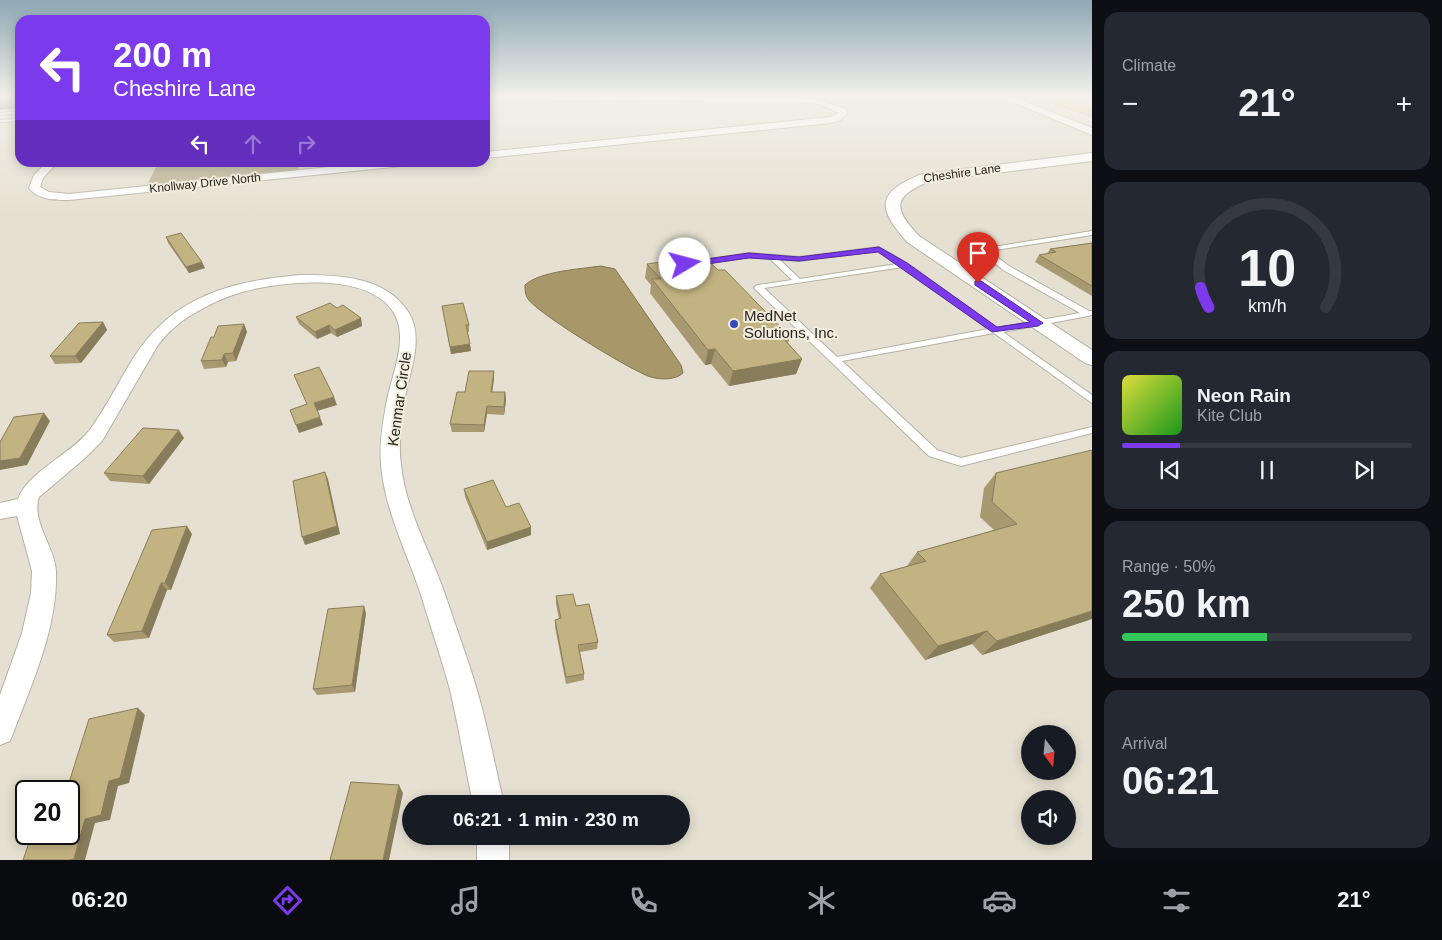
<!DOCTYPE html>
<meta charset="utf-8">
<style>
body{margin:0;font-family:Helvetica,sans-serif;background:#242831;color:#f1f3f6;height:100vh;display:flex;flex-direction:column;font-size:19px;white-space:nowrap}
*{box-sizing:border-box;margin:0}
p{font-size:16px;color:#9ea1a6}
.icon{flex:none;width:28px;height:28px;fill:none;stroke:currentColor;stroke-width:2;stroke-linecap:round;stroke-linejoin:round}
.map{position:relative;flex:1;overflow:hidden}
.sheet{display:flex;flex-direction:column;gap:12px;padding:12px;background:#0d0f14;width:350px}
.sheet>*{flex:none}
.banner{position:absolute;left:15px;top:15px;width:475px;height:152px;border-radius:15px;box-shadow:0 2px 12px #0003;background:#7c3aed;color:#fff;overflow:hidden}
.needle{width:32px;rotate:164deg}
.fabs{position:absolute;left:1021px;top:725px;display:grid;gap:10px}
.fabs a{display:grid;place-items:center;width:55px;height:55px;border-radius:50%;background:#171b24;box-shadow:0 2px 12px #0003;font-size:25px}
.speed{position:absolute;left:15px;top:780px;display:flex;gap:10px;font-size:25px;font-weight:700;text-align:center}
.speed>*{display:grid;place-content:center;width:65px;height:65px;border-radius:50%;background:#171b24;box-shadow:0 2px 12px #0003;line-height:1}
.speed .limit{border:2px solid #111;border-radius:8px;background:#fff;color:#111}
.pin{position:absolute;display:grid;place-items:center;width:42px;height:42px;color:#fff;margin:-51px -21px;border-radius:50% 50% 50% 0;rotate:-45deg;box-shadow:0 0 5px #0007}
.pin .icon{rotate:45deg}
.me{position:absolute;width:55px;margin:-28px;rotate:82deg;stroke-linejoin:round;filter:drop-shadow(0 0 4px #0008)}
.turn{display:flex;align-items:center;gap:18px;height:105px;padding:0 15px;font-size:22px}
.turn .icon{width:65px;height:65px;stroke-width:2.5}
.turn b{display:block;font-size:35px;line-height:42px}
.lanes{display:flex;align-items:center;height:48px;padding:0 15px;background:#0003;justify-content:center;gap:25px;direction:ltr}
.lanes .off{opacity:.35}
.big{font-size:38px;font-weight:600;line-height:1.1}
.sheet .tile{flex:1;display:flex;flex-direction:column;justify-content:center;gap:8px;min-width:0;padding:0 18px;border-radius:15px;background:#242831}
.sheet .dial{align-items:center;gap:0}
.dial svg{height:130px;overflow:visible;fill:none;stroke:#363941;stroke-width:7;stroke-linecap:round;text-anchor:middle}
.dial text{fill:#f1f3f6;stroke:none}
.song{display:flex;align-items:center;gap:15px}
.cover{width:60px;height:60px;border-radius:8px;background:linear-gradient(135deg,hsl(60 70% 55%),hsl(120 70% 35%))}
.played{height:5px;border-radius:2px;background:linear-gradient(90deg,#7c3aed 20%,#363941 20%)}
.keys{display:flex;justify-content:space-around;direction:ltr}
.heat{display:flex;justify-content:space-between;align-items:center;font-size:28px;direction:ltr}
.charge{height:8px;border-radius:4px;background:linear-gradient(90deg,#34c759 50%,#363941 0)}
.trip{position:absolute;left:402px;top:795px;width:288px;height:50px;border-radius:25px;background:#171b24;box-shadow:0 2px 12px #0003;font-weight:600;line-height:50px;text-align:center}
.menu{display:flex;height:80px;justify-content:space-around;align-items:center;background:#090b0e;color:#9ea1a6}
.menu .icon{width:35px;height:35px}
.menu .selected{color:#7c3aed}
.menu b{font-size:22px;color:#f1f3f6}
main{display:flex;flex:1;min-height:0}
.map>svg:first-child{display:block}
.green{fill:#b8ad8d}
.water{fill:#a89768;stroke:#817552}
.lines{fill:none;stroke-linecap:round;stroke-linejoin:round}
.service-casing{stroke:#b6b1a3;stroke-width:2}
.minor-casing{stroke:#b6b1a3;stroke-width:2}
.tertiary-casing{stroke:#b6b1a3;stroke-width:2}
.motorway-casing{stroke:#a69463;stroke-width:1}
.service{fill:#fff;fill-rule:evenodd}
.minor{fill:#fff;fill-rule:evenodd}
.tertiary{fill:#fff;fill-rule:evenodd}
.motorway{fill:#ead088;fill-rule:evenodd}
.wall{fill:#a89970}
.shaded-wall{fill:#887d5b}
.building{fill:#c3b282;stroke:#887d5b}
.route{fill:#7c3aed;stroke:#51269a}
.poi-dot{fill:#3547b9;stroke:#f3edde;stroke-width:2}
.labels{text-anchor:middle;dominant-baseline:central;stroke-width:4;stroke-linejoin:round;paint-order:stroke}
.far-street-label{font-size:12px;fill:#27251f;stroke:#f3edde}
.poi-label{font-size:15px;fill:#27251f;stroke:#f3edde;text-anchor:start}
.street-label{font-size:15px;fill:#27251f;stroke:#f3edde}
</style>
<main>
<div class="map">
<svg width="1092" height="860" viewBox="0 0 1092 860">
<rect width="100%" height="100%" fill="#e5e0d1"/>
<path class="green" d="M158,163H301L298,170L146,187Z"/>
<path class="water" d="M601,266L615,269L681,365L683,373C676,380 661,380 651,377C633,372 537,313 528,299C525,294 525,290 525,285C540,271 581,269 601,266Z"/>
<g class="lines">
<g class="service-casing">
<path id="service" d="M20,111V113L0,115V113Z
M20,119V121L0,122V120Z
M1092,231V235L989,251L1009,266L1089,311H1092V315L1088,316L1003,332L1092,395V403L994,333L842,361L937,450L961,458L1092,427V433L961,466L929,456L755,289L754,287L758,285L792,280L770,259L749,257L696,265L692,263L696,261L749,253L799,257L879,247L907,263L997,328L1080,313L1003,270L981,251V249ZM878,251L897,264L800,279L779,259L799,261ZM903,267L988,329L837,357L764,288Z"/>
</g>
<g class="minor-casing">
<path id="minor" d="M491,97L796,98L820,100L846,109L847,114L841,120L831,123L485,158V152L830,117L839,113L819,104L796,102L495,99Z
M47,162H58L43,178L40,187L49,192L69,194L378,162H417L412,165L69,200C55,200 38,200 29,188L34,175Z
M300,275C339,275 386,276 409,313C424,338 410,371 405,397C401,419 398,443 401,465C406,511 431,553 446,597C456,628 468,659 477,690C488,728 495,766 504,804H473C465,766 459,728 450,690C442,659 431,629 422,598C408,554 385,512 381,465C379,444 383,421 387,400C392,374 409,339 394,313C369,271 282,281 242,292C225,297 208,305 193,314C179,322 168,332 158,345L102,441L84,459L39,497C31,522 55,547 56,571C58,626 33,681 14,731L10,741L0,745V695L22,633L31,593L32,571L17,516L0,519V503L18,499C28,472 69,455 88,432C106,409 118,382 134,357C173,296 231,281 300,275Z
M477,836H509V860H477Z"/>
</g>
<g class="tertiary-casing">
<path id="tertiary" d="M1000,97H1014L1092,128V135Z
M1092,153V161L930,181C893,196 892,208 919,236L1092,350V365L1085,363L907,242C876,207 877,192 922,174Z"/>
</g>
<g class="motorway-casing">
<path id="motorway" d="M1037,97H1056L1092,108V116L1039,99Z"/>
</g>
<use href="#service" class="service"/>
<use href="#minor" class="minor"/>
<use href="#tertiary" class="tertiary"/>
<use href="#motorway" class="motorway"/>
</g>
<path class="wall" d="M166,237L205,268L189,273L168,243Z
M1092,243V296L1035,262L1039,255L1047,254L1050,249Z
M647,264L718,270L790,337L788,343L802,359L796,374L729,386L711,364L705,365L650,293L651,285L645,278Z
M442,306L469,325V332H467L471,351L451,354Z
M337,308L361,318L362,326L337,337L331,333L317,339L299,324L296,317Z
M103,322L107,330L81,363L55,364L50,356Z
M244,324L247,332L236,361L228,362L226,367L204,369L201,361L214,337Z
M494,371V379L492,392H505L506,400L504,415L487,414L484,432H452L450,424L465,392Z
M184,438L149,484L110,481L104,473Z
M996,473L1092,619L982,655L972,644L925,660L870,588L880,574L907,566L917,552L994,530L980,517L984,488Z
M464,489L506,507L531,535L487,550L465,497Z
M192,534L171,590H167L149,638L114,642L107,635Z
M556,596L576,606L598,642L597,649L580,652L584,674V680L566,684L555,627V620L559,619L556,604Z
M366,613L355,692L317,695L313,689Z"/>
<path class="shaded-wall" d="M20,98V108L0,110V99Z
M202,262L205,268L189,273L186,267Z
M361,318L362,326L337,337L335,330Z
M103,322L107,330L81,363L75,356Z
M244,324L247,332L236,361L233,353Z
M329,325L331,333L317,339L315,332Z
M470,344L471,351L451,354L450,347Z
M715,349L711,364L705,365L708,350Z
M224,354L228,362L226,367L222,360Z
M802,359L796,374L729,386L733,371Z
M494,371V379L491,400V392Z
M505,392L506,400L504,415V407Z
M334,397L337,405L317,411L314,403Z
M487,406V414L484,432V425Z
M44,413L50,421L27,465L0,470V461Z
M320,417L323,425L299,433L296,425Z
M179,430L184,438L149,484L143,476Z
M325,472L328,479L340,534L305,545L302,537Z
M187,526L192,534L171,590L165,583Z
M531,527V535L487,550V542Z
M161,583L167,590L149,638L142,631Z
M364,606L366,613L355,692L352,685Z
M1092,611V619L982,655L997,641Z
M987,631L972,644L925,660L938,646Z
M138,708L145,715L129,783L118,786L110,820L95,823L85,860H69L85,819L109,781Z
M399,785L403,793L389,860H383Z"/>
<path class="building" d="M0,97H20V98L0,99Z
M181,233L202,262L186,267L166,237Z
M1092,243V286L1039,255L1056,252L1050,249Z
M703,256L718,270H725L790,337L783,338L802,359L733,371L715,349L708,350L652,279H661L647,264Z
M330,303L337,308L343,305L361,318L335,330L329,325L315,332L296,317Z
M463,303L469,325H466L470,344L450,347L442,306Z
M103,322L75,356H50L79,323Z
M244,324L233,353L224,354L222,360L201,361L211,337H214L218,326Z
M319,367L334,397L314,403L320,417L296,425L290,410L307,404L294,375Z
M469,371H494L491,392H505L504,407L487,406L484,425L450,424L457,392H465Z
M44,413L20,458L0,461V442L14,417Z
M143,428L179,430L143,476L104,473Z
M1092,450V611L997,641L987,631L938,646L880,574L926,561L917,552L1017,524L992,502L996,473Z
M325,472L337,526L302,537L293,481Z
M493,480L506,507L519,503L531,527L487,542L464,489Z
M187,526L165,583H161L142,631L107,635L152,530Z
M573,594L576,606L589,604L598,642L578,645L584,674L566,677L555,620L561,618L556,596Z
M364,606L352,685L313,689L328,609Z
M138,708L120,778L109,781L101,815L85,819L74,859L69,860H23L32,834H69V791H57L67,789L89,719Z
M351,782L399,785L383,860H330Z"/>
<linearGradient id="sky" x2="0" y2="1"><stop stop-color="#8ea8b5"/><stop offset="0.44" stop-color="#f3f1ea"/><stop offset="1" stop-color="#f3f1ea" stop-opacity="0"/></linearGradient>
<rect width="1092" height="218" fill="url(#sky)"/>
<path class="route" d="M879,247L907,263L997,327L1030,322L975,285V281H981L1043,323L1038,326L992,332L878,252L799,261L749,258L685,267L681,264L685,262L749,253L799,257Z"/>
<circle class="poi-dot" cx="734" cy="324" r="5"/>
<g class="labels">
<g class="far-street-label">
<text transform="translate(962 173) rotate(-8)">Cheshire Lane</text>
<text transform="translate(205 183) rotate(-6)">Knollway Drive North</text>
</g>
<g class="poi-label">
<text x="744" y="315">MedNet<tspan x="744" dy="17">Solutions, Inc.</tspan></text>
</g>
<g class="street-label">
<text transform="translate(399 399) rotate(-82)">Kenmar Circle</text>
</g>
</g>
</svg>
<div class="fabs">
<a><svg class="needle" viewBox="-14 -14 28 28"><path d="M0-13l5 13h-10z" fill="#e53935"/><path d="M0 13l5-13h-10z" fill="#9ea1a6"/></svg></a>
<a><svg class="icon" aria-label="sound" viewBox="0 0 24 24"><path d="M4 9h4l5-4v14l-5-4H4zM17 9q2 3 0 6"/></svg></a>
</div>
<div class="speed"><div class="limit">20</div></div>
<div class="pin" style="left:978px;top:283px;background:#d93025"><svg class="icon" aria-label="arrive" viewBox="0 0 24 24"><path d="M6 21V4h12l-3 4 3 4H6"/></svg></div>
<svg class="me" style="left:685px;top:264px" viewBox="-20 -20 40 40"><circle r="19" fill="#fff"/><path d="M0-13L10 11 0 6-10 11z" fill="#7c3aed"/></svg>
<div class="trip">06:21 · 1 min · 230 m</div>
<div class="banner">
<div class="turn"><svg class="icon" aria-label="left" viewBox="0 0 24 24"><path d="M17 20v-9H6M10 6l-5 5 5 5"/></svg><div><b>200 m</b>Cheshire Lane</div></div>
<div class="lanes"><svg class="icon" aria-label="left" viewBox="0 0 24 24"><path d="M17 20v-9H6M10 6l-5 5 5 5"/></svg><svg class="icon off" aria-label="ahead" viewBox="0 0 24 24"><path d="M12 20V5M6 11l6-6 6 6"/></svg><svg class="icon off" aria-label="right" viewBox="0 0 24 24"><path d="M7 20v-9h11M14 6l5 5-5 5"/></svg></div>
</div>
</div>
<section class="sheet">
<div class="tile"><p>Climate</p>
<div class="heat"><a>−</a><b class="big">21°</b><a>+</a></div>
</div>
<div class="tile dial"><svg viewBox="0 0 100 80">
<path d="M14 69A42 42 0 1 1 86 69"/>
<path d="M14 69A42 42 0 0 1 9 57" stroke="#7c3aed"/>
<text x="50" y="56" font-size="32" font-weight="700">10</text>
<text x="50" y="72" font-size="11">km/h</text>
</svg></div>
<div class="tile">
<div class="song"><i class="cover"></i><div><b>Neon Rain</b><p>Kite Club</p></div></div>
<div class="played"></div>
<div class="keys"><svg class="icon" aria-label="previous" viewBox="0 0 24 24"><path d="M18 5L8 12l10 7zM5 5v14"/></svg><svg class="icon" aria-label="pause" viewBox="0 0 24 24"><path d="M8 5v14M16 5v14"/></svg><svg class="icon" aria-label="next" viewBox="0 0 24 24"><path d="M6 5l10 7-10 7zM19 5v14"/></svg></div>
</div>
<div class="tile"><p>Range · 50%</p><b class="big">250 km</b><div class="charge"></div></div>
<div class="tile"><p>Arrival</p><b class="big">06:21</b></div>
</section>
</main>
<nav class="menu">
<b>06:20</b>
<svg class="icon selected" aria-label="directions" viewBox="0 0 24 24"><path d="M12 3l9 9-9 9-9-9zM9 14v-3h6M13 9l2 2-2 2"/></svg>
<svg class="icon" aria-label="music" viewBox="0 0 24 24"><path d="M9 18V5l10-2v13"/><circle cx="6" cy="18" r="3"/><circle cx="16" cy="16" r="3"/></svg>
<svg class="icon" aria-label="phone" viewBox="0 0 24 24"><path d="M5 4h4l2 5-3 2q2 4 5 5l2-3 5 2v4C11 20 4 13 5 4z"/></svg>
<svg class="icon" aria-label="climate" viewBox="0 0 24 24"><path d="M12 3v18M4 7l16 10M4 17L20 7"/></svg>
<svg class="icon" aria-label="car" viewBox="0 0 24 24"><path d="M5 17H2v-5l4-1 3-4h7l3 4 3 1v5h-3M9 17h6M6 11h13"/><circle cx="7" cy="17" r="2"/><circle cx="17" cy="17" r="2"/></svg>
<svg class="icon" aria-label="filters" viewBox="0 0 24 24"><path d="M4 7h16M4 17h16"/><circle cx="9" cy="7" r="2"/><circle cx="15" cy="17" r="2"/></svg>
<b>21°</b>
</nav>
